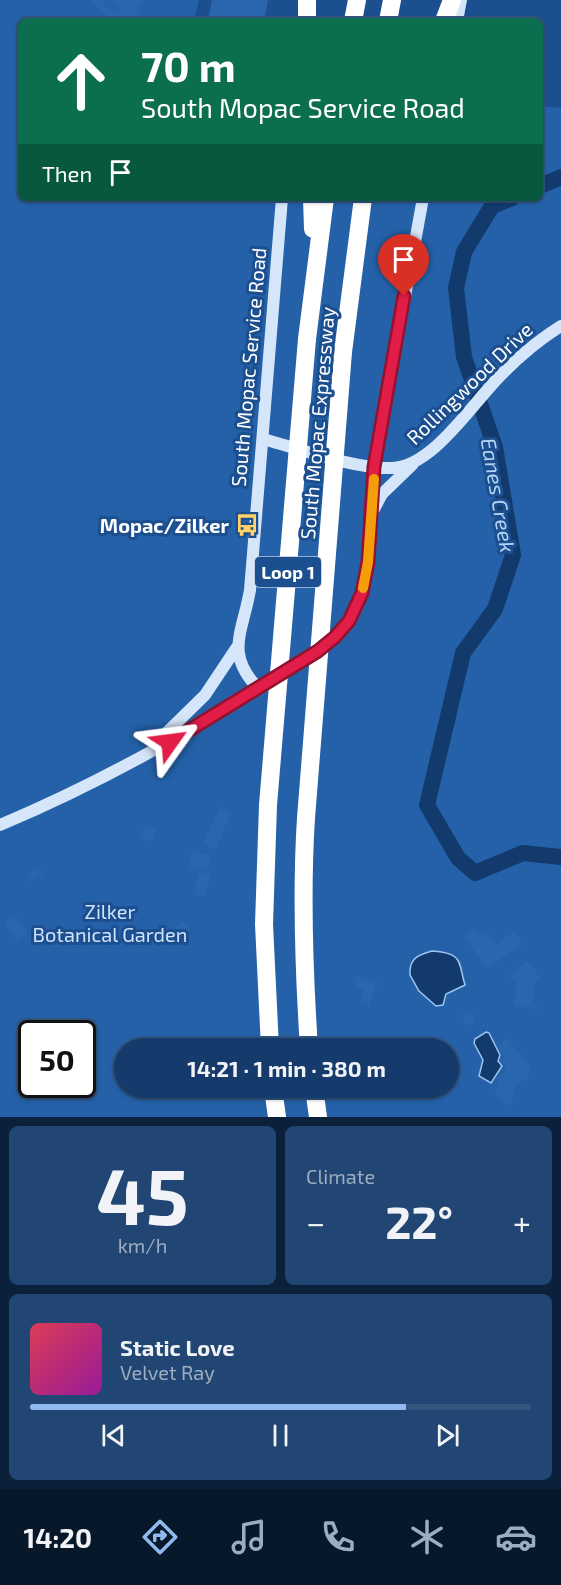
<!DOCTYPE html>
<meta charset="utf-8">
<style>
body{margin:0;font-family:"Exo 2",sans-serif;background:#214673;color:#f1f3f6;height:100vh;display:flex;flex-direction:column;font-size:22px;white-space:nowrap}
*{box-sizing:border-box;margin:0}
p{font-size:20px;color:#9dadc1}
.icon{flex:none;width:33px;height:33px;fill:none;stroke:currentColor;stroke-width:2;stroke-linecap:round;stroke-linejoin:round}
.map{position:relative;height:1117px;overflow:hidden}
.sheet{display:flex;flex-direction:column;gap:9px;padding:9px;background:#0b203b;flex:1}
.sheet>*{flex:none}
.top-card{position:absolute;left:18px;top:18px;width:525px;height:183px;border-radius:9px;box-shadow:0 2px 4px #0004,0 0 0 2px #33557e;background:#0b6e4f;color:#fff;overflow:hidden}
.speed{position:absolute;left:18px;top:1020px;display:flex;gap:12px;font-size:30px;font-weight:700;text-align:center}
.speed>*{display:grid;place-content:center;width:78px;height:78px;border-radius:50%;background:#143b6b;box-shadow:0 2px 4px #0004,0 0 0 2px #33557e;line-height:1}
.speed .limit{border:3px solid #111;border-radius:9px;background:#fff;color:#111}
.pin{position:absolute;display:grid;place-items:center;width:51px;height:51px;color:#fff;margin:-62px -26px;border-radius:50% 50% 50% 0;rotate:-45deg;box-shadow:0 0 6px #0007}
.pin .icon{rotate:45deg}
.me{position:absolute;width:66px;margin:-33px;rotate:59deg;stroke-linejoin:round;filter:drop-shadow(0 0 4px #0008)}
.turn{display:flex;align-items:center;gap:21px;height:126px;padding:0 24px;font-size:27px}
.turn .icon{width:78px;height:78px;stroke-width:2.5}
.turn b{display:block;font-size:42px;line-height:51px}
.then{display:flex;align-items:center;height:57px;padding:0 24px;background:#0003;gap:12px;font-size:22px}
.big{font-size:45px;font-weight:700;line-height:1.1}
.sheet .tile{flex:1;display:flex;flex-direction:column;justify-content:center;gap:9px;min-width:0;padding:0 21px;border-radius:9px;background:#214673}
.sheet .dial{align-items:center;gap:0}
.dial b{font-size:78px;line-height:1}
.song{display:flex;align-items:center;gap:18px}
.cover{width:72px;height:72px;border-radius:9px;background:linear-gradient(135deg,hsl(350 70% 55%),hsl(300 70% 35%))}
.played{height:6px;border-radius:3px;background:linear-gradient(90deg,#90b9f0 75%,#33557e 75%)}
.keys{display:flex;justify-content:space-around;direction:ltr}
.heat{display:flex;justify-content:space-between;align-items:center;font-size:33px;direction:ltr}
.sheet .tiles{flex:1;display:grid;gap:9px;grid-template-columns:1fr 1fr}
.tile:last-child{grid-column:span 2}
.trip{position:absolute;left:114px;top:1038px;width:345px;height:60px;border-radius:30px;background:#143b6b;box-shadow:0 2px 4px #0004,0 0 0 2px #33557e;font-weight:700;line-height:60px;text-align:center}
.menu{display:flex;height:96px;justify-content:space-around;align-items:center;background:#08182b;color:#9dadc1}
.menu .icon{width:42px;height:42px}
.menu .selected{color:#90b9f0}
.menu b{font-size:27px;color:#f1f3f6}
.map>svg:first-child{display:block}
.green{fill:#2461a8;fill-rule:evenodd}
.water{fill:#123a6d;stroke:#9cc4f0;stroke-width:1.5}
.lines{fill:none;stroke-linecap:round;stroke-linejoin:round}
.river{stroke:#123a6d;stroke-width:16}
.building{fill:#2a66ad}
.secondary{stroke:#d6e6fa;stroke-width:12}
.highway{stroke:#fff;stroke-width:18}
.highway-bridge{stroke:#fff;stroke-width:18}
.route-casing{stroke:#92132f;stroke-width:15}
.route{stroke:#e11d48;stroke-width:10}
.slow{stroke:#f59e0b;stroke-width:10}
.labels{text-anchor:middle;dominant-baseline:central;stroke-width:6;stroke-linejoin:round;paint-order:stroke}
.shield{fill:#1b4f8f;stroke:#bbcadd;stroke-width:1.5}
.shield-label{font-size:18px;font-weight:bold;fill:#fff}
.street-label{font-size:20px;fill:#fff;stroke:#1b4f8f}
.poi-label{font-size:20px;font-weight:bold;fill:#fff;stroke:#1b4f8f;text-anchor:end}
.park-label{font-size:20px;fill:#cfe3fa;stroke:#1b4f8f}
.water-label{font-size:21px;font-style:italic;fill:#b5d3f5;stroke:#1b4f8f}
</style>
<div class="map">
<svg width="561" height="1117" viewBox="0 0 561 1117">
<rect width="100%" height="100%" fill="#1b4f8f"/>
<path class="green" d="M0,0H199L194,21H21V198H540V106L561,108V1117H0ZM32,1034H82V1084H32ZM124,1048H448V1088H124Z"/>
<path class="water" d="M432,951C464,953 458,962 465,985L446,994L443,1005L436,1006L419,991L410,975C409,958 418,955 432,951Z
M486,1032L489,1033L500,1055L498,1061L502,1066L491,1083L479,1076L483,1060L474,1043L475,1039Z"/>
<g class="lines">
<path class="river" d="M540,186L561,177
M512,198L492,206L464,252L456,288L464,357L495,447L513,555L495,609L463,653L427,805L458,858L475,873L523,853L561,857"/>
</g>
<path class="building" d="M91,0H106L102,4L116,13L120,10L111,0H144L135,8L139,12L131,19L133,21H111Z
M212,0H268L264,21H208Z
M220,807L231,813L216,849L203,844Z
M146,825L157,830L151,842L140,836Z
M191,852L210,854L209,869L190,868Z
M40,868L43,875L30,881L27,874Z
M198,872L210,874L206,896L195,894Z
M13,916L28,932L18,940L4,924Z
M184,921L190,930L181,936L175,927Z
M474,929L479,936L483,933L486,937L489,934L497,944L514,931L523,944L487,968L464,936Z
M528,961L541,978L534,983L533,1005H538L537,1009L514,1006L517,984L510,975Z
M357,976L377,983L369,1005L360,1002L364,990L354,987Z
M462,1015H473L475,1020L466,1027Z
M507,1038L532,1069L527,1074L529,1077L518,1084L513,1092L516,1094L509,1105L504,1104L494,1091L500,1085L495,1080L507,1068L500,1060L505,1055L497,1047Z
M386,1088H408L406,1096Z"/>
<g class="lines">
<path class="secondary" d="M457,21L461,0
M263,439C300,449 355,469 392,468C434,467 475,399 504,372C522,354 540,339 561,326
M374,509L382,494L413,464
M259,689C224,654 243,632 250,590L282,198
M154,745L205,695L237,647
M0,825C112,778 216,717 318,651L335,637L349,621L357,607L366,576L374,467L423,198"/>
<path class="highway" d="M307,21V0
M353,21L357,0
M388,21L392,0
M444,21L452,0
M312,198L313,229
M307,339L325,198
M343,352L363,198
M268,805L264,924L270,1048
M306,818C301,895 304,972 309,1048
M273,1088L277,1117
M314,1088L318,1117"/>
<path class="highway-bridge" d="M268,805L307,339
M306,818L343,352"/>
</g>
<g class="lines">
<g class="route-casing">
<path id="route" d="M170,742L318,651L335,637L349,621L362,593L368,562L374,467L404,296"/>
</g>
<use href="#route" class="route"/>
<path class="slow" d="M363,588L368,562L374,479"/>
</g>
<defs>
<g id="bus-bare" transform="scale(1.8)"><path d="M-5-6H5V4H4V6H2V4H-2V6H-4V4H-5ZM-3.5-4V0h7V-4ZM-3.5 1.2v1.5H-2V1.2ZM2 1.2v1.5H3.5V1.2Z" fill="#ffd166" stroke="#1b4f8f" stroke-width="2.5" paint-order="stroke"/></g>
</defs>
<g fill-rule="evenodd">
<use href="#bus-bare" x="247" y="525"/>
</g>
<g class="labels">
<rect class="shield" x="255" y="557" width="66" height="30" rx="4.5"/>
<g class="shield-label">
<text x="288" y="572">Loop 1</text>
</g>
<g class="street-label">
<text transform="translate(248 367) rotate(-85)">South Mopac Service Road</text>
<text transform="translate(469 383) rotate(-44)">Rollingwood Drive</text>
<text transform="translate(317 423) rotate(-85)">South Mopac Expressway</text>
</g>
<g class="poi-label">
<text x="229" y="525">Mopac/Zilker</text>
</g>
<g class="park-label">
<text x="110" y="911">Zilker<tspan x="110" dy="23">Botanical Garden</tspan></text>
</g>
<g class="water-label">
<text transform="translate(499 495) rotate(80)">Eanes Creek</text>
</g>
</g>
</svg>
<div class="speed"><div class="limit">50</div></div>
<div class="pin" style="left:404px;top:296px;background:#d93025"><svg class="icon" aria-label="arrive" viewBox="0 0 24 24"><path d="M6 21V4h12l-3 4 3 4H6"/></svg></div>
<svg class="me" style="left:170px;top:742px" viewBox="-20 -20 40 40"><path d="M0-17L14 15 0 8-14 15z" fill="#e11d48" stroke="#fff" stroke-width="4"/></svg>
<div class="trip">14:21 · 1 min · 380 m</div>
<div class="top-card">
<div class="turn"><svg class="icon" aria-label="ahead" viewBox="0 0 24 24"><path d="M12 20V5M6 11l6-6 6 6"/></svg><div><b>70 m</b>South Mopac Service Road</div></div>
<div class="then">Then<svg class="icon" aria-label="arrive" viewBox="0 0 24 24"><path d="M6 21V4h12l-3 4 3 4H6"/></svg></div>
</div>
</div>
<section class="sheet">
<div class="tiles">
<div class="tile dial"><b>45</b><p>km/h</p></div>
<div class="tile"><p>Climate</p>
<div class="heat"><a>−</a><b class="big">22°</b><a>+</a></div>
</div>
<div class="tile">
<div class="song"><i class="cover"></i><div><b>Static Love</b><p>Velvet Ray</p></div></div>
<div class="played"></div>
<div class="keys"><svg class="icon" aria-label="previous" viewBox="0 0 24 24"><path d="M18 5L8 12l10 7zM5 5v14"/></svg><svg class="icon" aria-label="pause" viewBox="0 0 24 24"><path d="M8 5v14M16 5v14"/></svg><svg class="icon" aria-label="next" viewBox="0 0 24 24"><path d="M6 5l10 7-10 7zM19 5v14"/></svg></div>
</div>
</div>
</section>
<nav class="menu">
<b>14:20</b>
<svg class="icon selected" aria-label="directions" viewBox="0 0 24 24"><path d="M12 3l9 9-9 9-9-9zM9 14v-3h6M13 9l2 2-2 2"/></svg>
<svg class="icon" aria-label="music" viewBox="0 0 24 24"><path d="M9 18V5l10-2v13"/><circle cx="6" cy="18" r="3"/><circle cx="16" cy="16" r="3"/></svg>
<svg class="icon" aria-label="phone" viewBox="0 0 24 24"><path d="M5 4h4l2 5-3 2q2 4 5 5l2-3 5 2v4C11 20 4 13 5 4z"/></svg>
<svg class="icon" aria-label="climate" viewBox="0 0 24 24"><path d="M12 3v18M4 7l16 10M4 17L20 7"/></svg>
<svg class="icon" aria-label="car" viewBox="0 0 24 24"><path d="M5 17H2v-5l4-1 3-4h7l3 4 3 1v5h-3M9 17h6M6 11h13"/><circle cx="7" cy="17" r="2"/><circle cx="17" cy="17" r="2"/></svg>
</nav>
